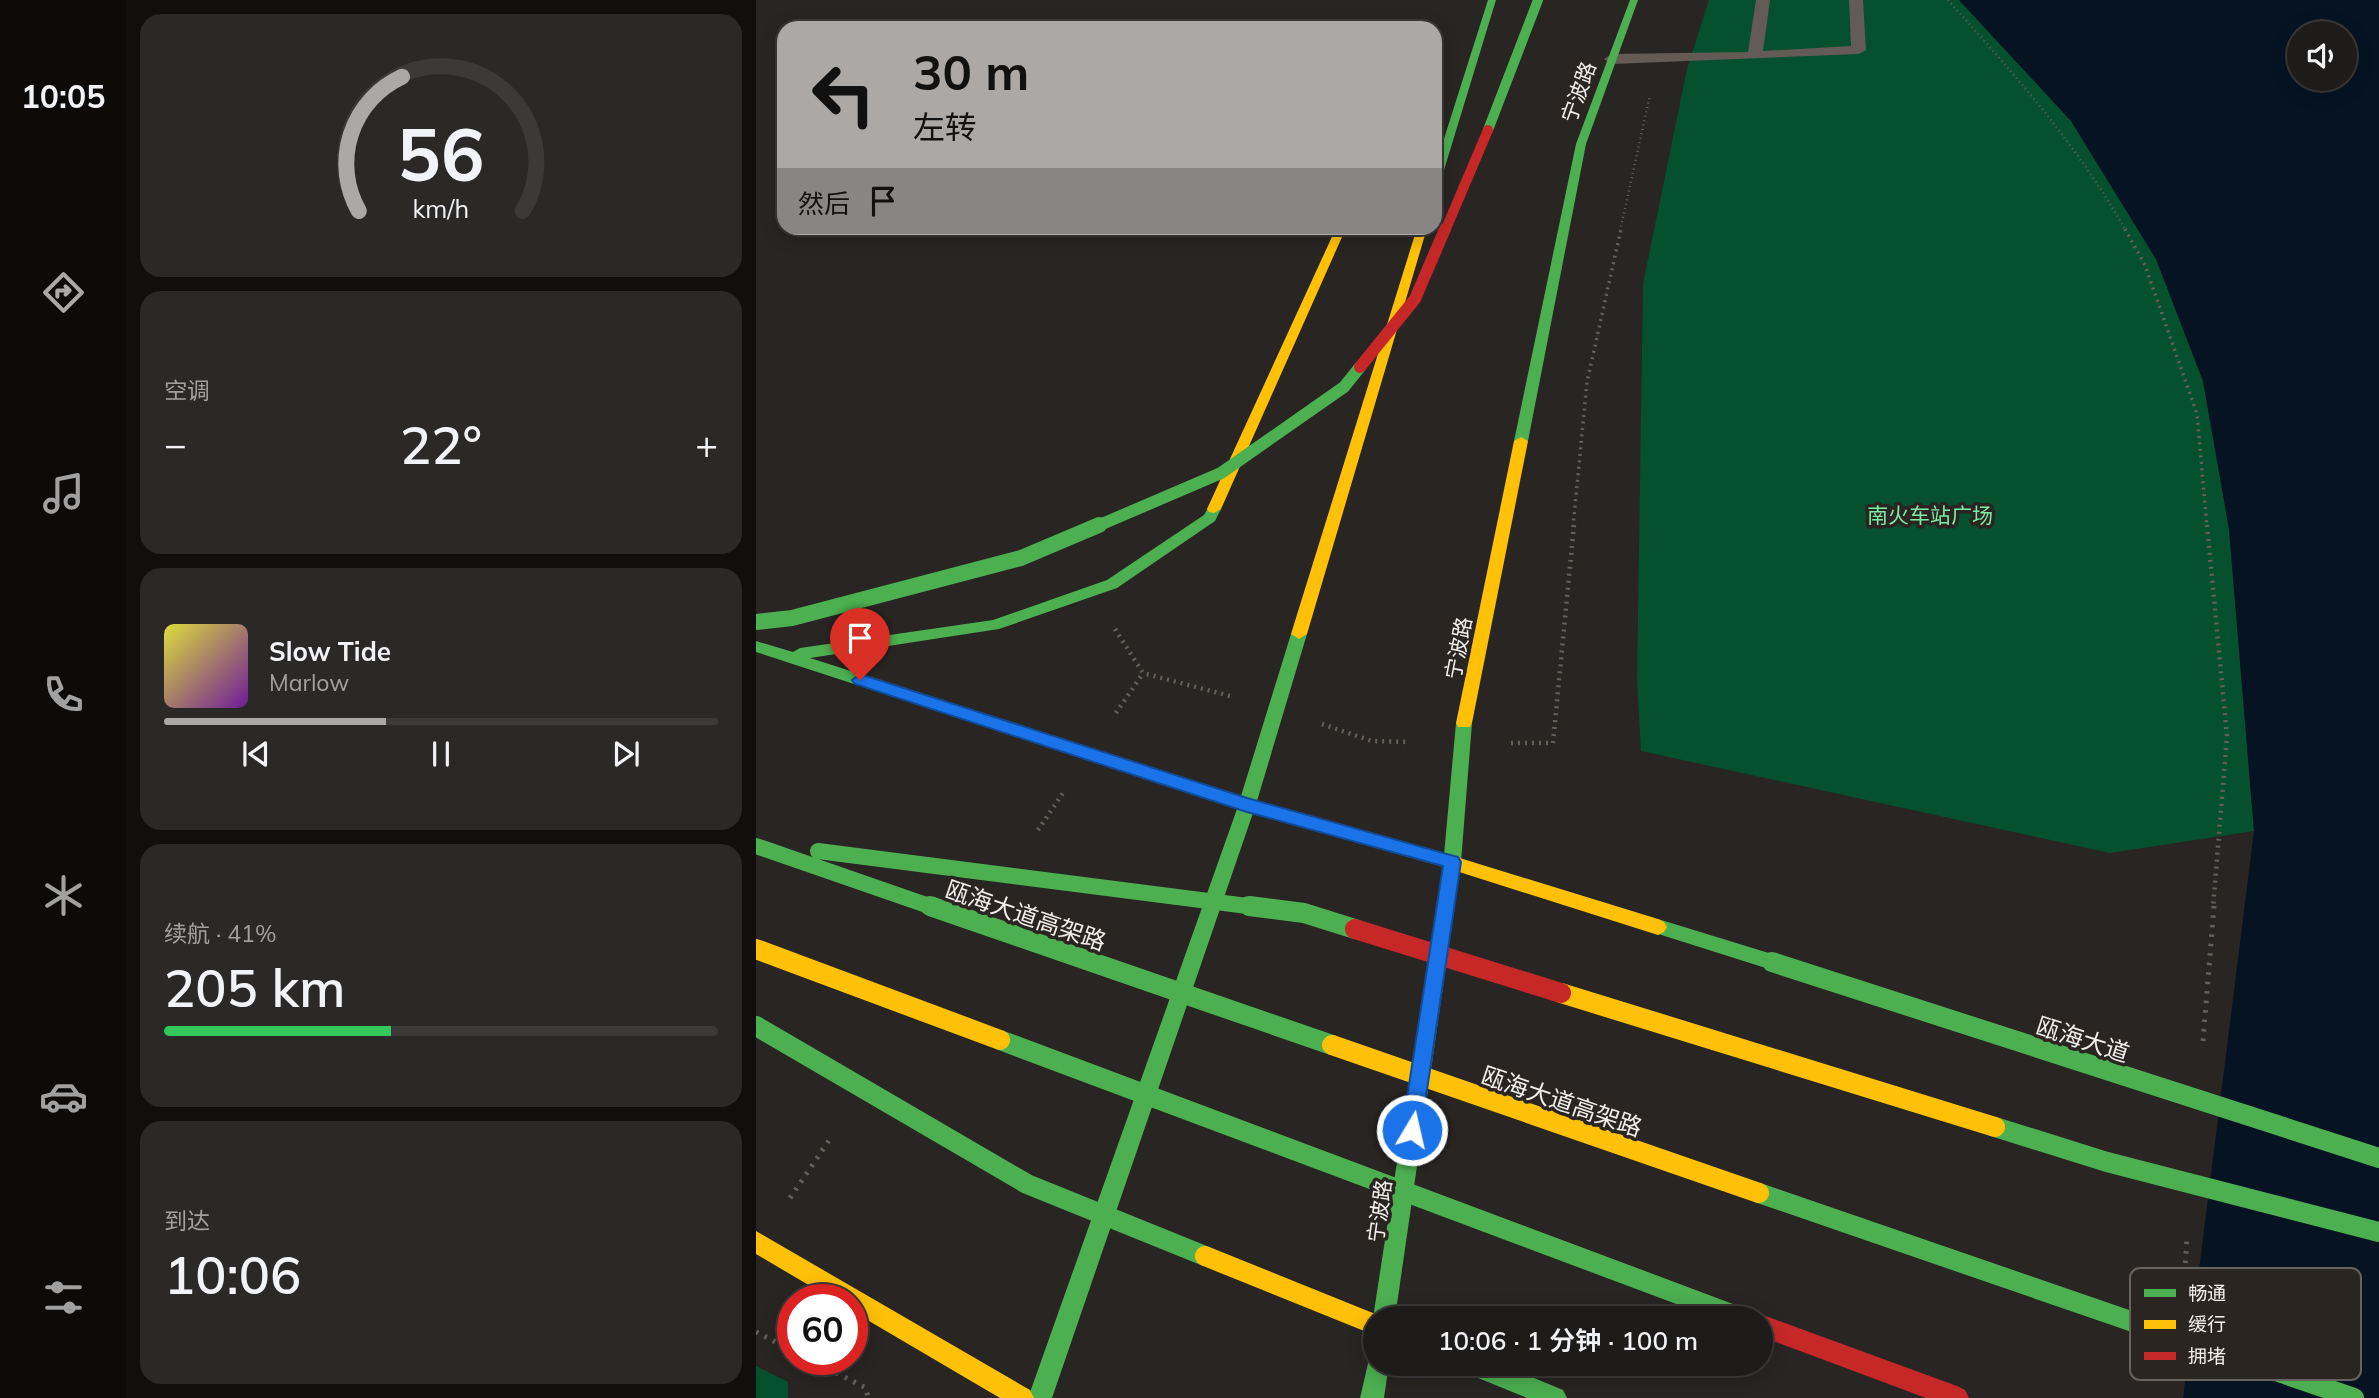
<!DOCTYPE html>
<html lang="zh">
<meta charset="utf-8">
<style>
body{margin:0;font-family:Mulish,"Noto Sans SC",sans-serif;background:#2b2927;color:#f1f3f6;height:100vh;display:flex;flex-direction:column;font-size:26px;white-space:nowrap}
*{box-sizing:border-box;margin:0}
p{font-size:23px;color:#a1a1a2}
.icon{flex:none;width:38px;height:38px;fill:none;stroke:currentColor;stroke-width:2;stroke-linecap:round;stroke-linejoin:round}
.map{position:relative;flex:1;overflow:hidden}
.drawer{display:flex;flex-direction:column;gap:14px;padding:14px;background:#100f0e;width:630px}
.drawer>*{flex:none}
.guide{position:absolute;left:21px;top:21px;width:665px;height:214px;border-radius:21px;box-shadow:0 4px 18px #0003,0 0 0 2px #3c3a39;background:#aba8a6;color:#111;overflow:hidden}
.buttons{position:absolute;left:1531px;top:21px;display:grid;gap:14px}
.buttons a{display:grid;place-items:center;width:70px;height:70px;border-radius:50%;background:#1e1c1a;box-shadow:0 4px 18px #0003,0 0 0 2px #3c3a39;font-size:35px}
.speed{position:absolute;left:21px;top:1284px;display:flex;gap:14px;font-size:35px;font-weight:700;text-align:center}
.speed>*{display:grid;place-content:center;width:91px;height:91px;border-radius:50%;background:#1e1c1a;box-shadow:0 4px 18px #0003,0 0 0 2px #3c3a39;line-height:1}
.speed .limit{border:10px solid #d22;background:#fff;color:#111}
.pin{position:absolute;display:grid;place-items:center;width:60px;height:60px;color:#fff;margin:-72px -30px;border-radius:50% 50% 50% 0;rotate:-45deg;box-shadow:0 0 7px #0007}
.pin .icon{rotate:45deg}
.me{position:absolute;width:77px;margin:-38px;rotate:9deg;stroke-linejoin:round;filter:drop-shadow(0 0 5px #0008)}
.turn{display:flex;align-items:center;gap:24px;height:147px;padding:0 21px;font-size:32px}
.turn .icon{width:91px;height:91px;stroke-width:2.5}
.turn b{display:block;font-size:49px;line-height:60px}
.then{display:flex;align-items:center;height:66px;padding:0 21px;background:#0003;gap:14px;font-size:26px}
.big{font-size:52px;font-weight:600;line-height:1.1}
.drawer .tile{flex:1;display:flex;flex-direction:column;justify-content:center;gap:10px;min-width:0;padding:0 24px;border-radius:21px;background:#2b2927}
.drawer .dial{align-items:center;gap:0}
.dial svg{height:182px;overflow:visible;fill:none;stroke:#3c3a39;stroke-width:7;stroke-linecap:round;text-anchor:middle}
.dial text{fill:#f1f3f6;stroke:none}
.song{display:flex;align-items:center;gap:21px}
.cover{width:84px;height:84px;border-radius:10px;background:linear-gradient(135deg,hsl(60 70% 55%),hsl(280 70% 35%))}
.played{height:7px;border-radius:4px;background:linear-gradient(90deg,#aba8a6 40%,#3c3a39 40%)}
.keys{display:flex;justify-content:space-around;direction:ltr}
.heat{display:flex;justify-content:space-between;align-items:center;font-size:38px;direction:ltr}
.charge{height:10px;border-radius:5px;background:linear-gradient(90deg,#34c759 41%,#3c3a39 0)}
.trip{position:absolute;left:607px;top:1306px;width:410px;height:70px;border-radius:35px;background:#1e1c1a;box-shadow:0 4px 18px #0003,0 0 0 2px #3c3a39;font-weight:600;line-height:70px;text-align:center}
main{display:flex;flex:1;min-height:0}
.dock{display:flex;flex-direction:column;width:126px;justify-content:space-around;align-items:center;background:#0c0b0a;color:#a1a1a2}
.dock .icon{width:49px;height:49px}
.dock .selected{color:#aba8a6}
.dock b{font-size:32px;color:#f1f3f6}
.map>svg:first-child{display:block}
.green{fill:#05512d}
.water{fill:#051323;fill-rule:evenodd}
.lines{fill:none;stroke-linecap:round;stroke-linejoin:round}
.path-far3{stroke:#66605b;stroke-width:2.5;stroke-dasharray:1 3.5;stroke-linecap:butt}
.path-far2{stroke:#66605b;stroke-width:3.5;stroke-dasharray:2 4.5;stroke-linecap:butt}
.path-far1{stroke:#66605b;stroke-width:4.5;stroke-dasharray:2 5;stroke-linecap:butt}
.path{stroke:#66605b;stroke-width:5;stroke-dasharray:2.5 7;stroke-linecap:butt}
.lane{fill:#645b55;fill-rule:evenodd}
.fast{fill:#4caf50;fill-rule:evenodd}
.slow{fill:#ffc107;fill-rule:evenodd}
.jam{fill:#c62828;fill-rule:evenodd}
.fast-bridge-far3{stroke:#4caf50;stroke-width:10}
.fast-bridge-far2{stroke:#4caf50;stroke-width:12}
.fast-bridge-far1{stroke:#4caf50;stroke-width:16}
.fast-bridge{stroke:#4caf50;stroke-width:20}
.slow-bridge{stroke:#ffc107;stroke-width:20}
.jam-bridge-far2{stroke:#c62828;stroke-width:10}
.jam-bridge-far1{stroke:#c62828;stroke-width:12}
.jam-bridge{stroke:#c62828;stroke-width:20}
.route{fill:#1a73e8;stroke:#114b97;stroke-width:2}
.labels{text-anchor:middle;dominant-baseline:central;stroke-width:7;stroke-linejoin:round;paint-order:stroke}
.street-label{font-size:21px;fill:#f2efec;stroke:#2a2521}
.park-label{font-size:21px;fill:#7ceba4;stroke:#2a2521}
.near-street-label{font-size:24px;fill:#f2efec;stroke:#2a2521}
.key{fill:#2a2521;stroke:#66625e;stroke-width:2}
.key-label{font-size:19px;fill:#f2efec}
</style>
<main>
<nav class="dock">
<b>10:05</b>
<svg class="icon selected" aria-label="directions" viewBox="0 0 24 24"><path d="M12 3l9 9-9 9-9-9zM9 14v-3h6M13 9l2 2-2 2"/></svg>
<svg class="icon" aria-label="music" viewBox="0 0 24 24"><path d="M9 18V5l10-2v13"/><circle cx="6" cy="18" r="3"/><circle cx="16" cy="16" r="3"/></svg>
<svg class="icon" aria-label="phone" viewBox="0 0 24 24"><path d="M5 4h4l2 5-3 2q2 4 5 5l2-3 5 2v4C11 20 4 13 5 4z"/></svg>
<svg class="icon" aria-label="climate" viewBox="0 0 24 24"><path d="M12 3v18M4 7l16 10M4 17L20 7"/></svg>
<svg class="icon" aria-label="car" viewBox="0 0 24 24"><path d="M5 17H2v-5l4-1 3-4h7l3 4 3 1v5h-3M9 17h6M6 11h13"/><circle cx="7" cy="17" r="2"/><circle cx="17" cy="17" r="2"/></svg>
<svg class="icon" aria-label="filters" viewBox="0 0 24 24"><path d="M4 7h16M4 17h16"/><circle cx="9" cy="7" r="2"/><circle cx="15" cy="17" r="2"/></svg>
</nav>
<section class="drawer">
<div class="tile dial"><svg viewBox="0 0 100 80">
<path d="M14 69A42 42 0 1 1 86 69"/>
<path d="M14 69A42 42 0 0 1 33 10" stroke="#aba8a6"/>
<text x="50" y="56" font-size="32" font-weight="700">56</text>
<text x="50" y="72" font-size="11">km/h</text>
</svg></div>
<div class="tile"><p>空调</p>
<div class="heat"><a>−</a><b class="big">22°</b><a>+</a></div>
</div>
<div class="tile">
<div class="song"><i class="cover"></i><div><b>Slow Tide</b><p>Marlow</p></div></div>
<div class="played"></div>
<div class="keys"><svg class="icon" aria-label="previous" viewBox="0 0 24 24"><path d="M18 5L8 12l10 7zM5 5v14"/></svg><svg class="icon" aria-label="pause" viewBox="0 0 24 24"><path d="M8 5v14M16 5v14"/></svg><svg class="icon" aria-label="next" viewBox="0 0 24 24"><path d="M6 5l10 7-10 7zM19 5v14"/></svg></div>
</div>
<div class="tile"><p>续航 · 41%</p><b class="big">205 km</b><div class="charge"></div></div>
<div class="tile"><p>到达</p><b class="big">10:06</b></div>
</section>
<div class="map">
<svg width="1623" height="1398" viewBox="0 0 1623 1398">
<rect width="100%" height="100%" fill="#282523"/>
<path class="green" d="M953,0H1203L1315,121L1400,259L1447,381L1473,529L1498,831L1354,853L885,751L881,681L887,284L931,69Z
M0,1366L32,1382V1398H0Z"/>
<path class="water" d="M1203,0H1623V1398H1427L1498,831L1473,529L1447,381L1400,259L1315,121ZM1544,33H1589V79H1544Z"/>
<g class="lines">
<path class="path-far3" d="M1192,0C1258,74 1321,144 1370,231
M864,231L894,95"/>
<path class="path-far2" d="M1369,229L1389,265L1441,414L1451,527
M817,527L831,382L865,229"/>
<path class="path-far1" d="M1451,525L1471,736L1457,908
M359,629L387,673L474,696
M360,713L387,673
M566,724L616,741L652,742
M755,743H797L818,525
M282,830L307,793"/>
<path class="path" d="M1447,1041L1458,906
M34,1198L76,1136
M1428,1282L1431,1238
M0,1332L37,1351
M55,1360L110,1388L112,1398"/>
<path class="lane" d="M1000,0H1014L1007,51L1095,46L1093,0H1107L1110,50L1103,54L856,64L848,59L856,54L992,52Z"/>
<path class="fast" d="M732,0H740L684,183L679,186V167Z
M874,0H882L830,144L772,441L765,445L758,441L820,144Z
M458,505L465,509L459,521L361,588L243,629L54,658L485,796L535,634L543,629L548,630L551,634L501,801L688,855L700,723L702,719H714L716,723L705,862L639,1318H620V1324L617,1318L687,863L681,865L497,813L296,1398H272L481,809L0,652V641L37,652L44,648L237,620L351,580L448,515L453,506Z
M902,919L1016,954L1023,956L1025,962L1023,968L1016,970L896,932L893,927L896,922Z
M620,1353V1363H633L628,1398H604L614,1355Z
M702,1363H742L807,1390L811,1398H771L705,1371Z"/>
<path class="slow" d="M580,228H590L465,509L458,513L453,512L451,509Z
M661,228H671L551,634L543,639L535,634Z
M765,437L772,441L716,723L714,727H702L700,723L758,441Z
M681,851L902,919L908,922L911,927L908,932L902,935L675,863L672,858L675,853Z
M0,1231L274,1390L278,1398H244L96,1311V1300H78L0,1254Z"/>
<path class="jam" d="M1004,1314L1201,1386L1209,1390L1213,1398H1170L1004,1336V1318H996Z"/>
<path class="fast-bridge-far3" d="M732,130L782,0"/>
<path class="fast-bridge-far2" d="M339,527L465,473L588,387L604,367"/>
<path class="fast-bridge-far1" d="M0,622L36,618L265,558L343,525
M0,846L179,908
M62,851L507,908"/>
<path class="fast-bridge" d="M174,906L576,1045
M493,906L548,913L599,929
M1016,962L1623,1158
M0,1026L271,1184L449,1256
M244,1040L986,1318
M1239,1127L1351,1162L1623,1232
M1003,1193L1598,1398"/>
<path class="slow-bridge" d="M0,949L244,1040
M805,993L1239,1127
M576,1045L1003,1193
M449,1256L620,1325"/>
<path class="jam-bridge-far2" d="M689,231L732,130"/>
<path class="jam-bridge-far1" d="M604,367L659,299L689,229"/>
<path class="jam-bridge" d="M599,929L805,993"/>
</g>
<path class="route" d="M104,674L491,798L702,857L705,862L664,1137L656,1140L649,1137L646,1130L687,866L491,812L99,684L96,680Z"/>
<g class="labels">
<g class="street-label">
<text transform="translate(822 92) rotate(-70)">宁波路</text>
<text transform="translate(702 648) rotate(-79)">宁波路</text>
<text transform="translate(623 1211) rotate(-82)">宁波路</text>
</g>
<g class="park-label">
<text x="1174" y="515">南火车站广场</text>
</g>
<g class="near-street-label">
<text transform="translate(270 915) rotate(19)">瓯海大道高架路</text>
<text transform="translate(1327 1039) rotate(18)">瓯海大道</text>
<text transform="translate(806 1101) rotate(19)">瓯海大道高架路</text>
</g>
</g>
<rect x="1374" y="1268" width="231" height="112" rx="10" class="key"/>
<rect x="1388" y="1289" width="32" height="8" fill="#4caf50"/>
<rect x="1388" y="1320" width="32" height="9" fill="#ffc107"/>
<rect x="1388" y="1352" width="32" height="8" fill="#c62828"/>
<g class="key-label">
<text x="1432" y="1300">畅通</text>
<text x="1432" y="1331">缓行</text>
<text x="1432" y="1363">拥堵</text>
</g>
</svg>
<div class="buttons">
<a><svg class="icon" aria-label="sound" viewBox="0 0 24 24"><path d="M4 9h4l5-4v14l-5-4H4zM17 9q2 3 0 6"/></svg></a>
</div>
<div class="speed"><div class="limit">60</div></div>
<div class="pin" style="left:104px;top:680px;background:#d93025"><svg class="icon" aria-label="arrive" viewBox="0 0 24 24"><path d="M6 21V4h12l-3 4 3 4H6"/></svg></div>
<svg class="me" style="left:656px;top:1130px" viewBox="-20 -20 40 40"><circle r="17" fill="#1a73e8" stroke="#fff" stroke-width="3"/><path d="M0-11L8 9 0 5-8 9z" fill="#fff"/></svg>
<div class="trip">10:06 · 1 分钟 · 100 m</div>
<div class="guide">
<div class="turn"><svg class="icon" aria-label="left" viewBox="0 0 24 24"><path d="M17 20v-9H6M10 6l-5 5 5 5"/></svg><div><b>30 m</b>左转</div></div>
<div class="then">然后<svg class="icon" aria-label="arrive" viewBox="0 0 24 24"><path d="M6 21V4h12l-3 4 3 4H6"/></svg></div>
</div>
</div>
</main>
